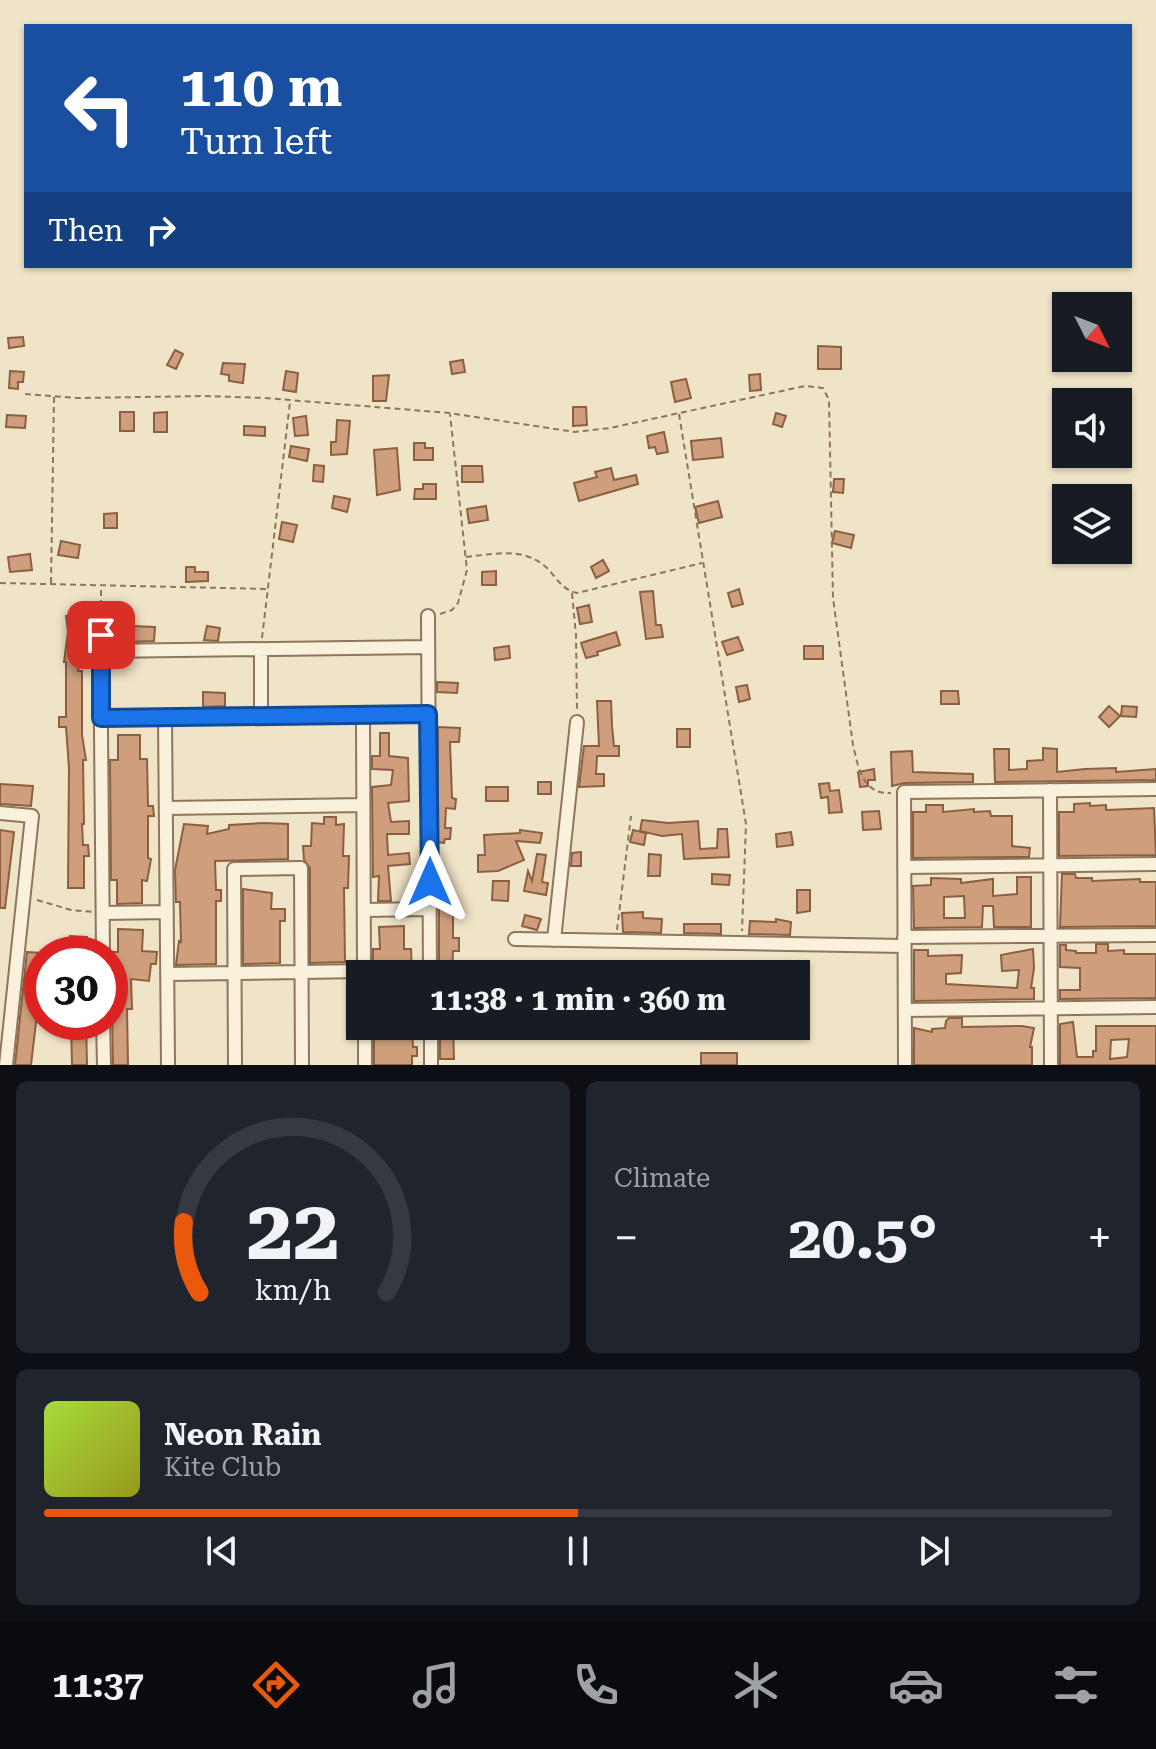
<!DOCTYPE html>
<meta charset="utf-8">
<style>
body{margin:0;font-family:"Roboto Serif",serif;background:#20242c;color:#f1f3f6;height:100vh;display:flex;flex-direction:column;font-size:30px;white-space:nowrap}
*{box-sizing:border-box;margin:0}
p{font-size:26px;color:#9ea1a6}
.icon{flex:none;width:44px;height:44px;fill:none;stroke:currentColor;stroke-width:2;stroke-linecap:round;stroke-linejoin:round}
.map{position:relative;height:1065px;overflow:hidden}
.panel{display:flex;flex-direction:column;gap:16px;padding:16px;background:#0d0f14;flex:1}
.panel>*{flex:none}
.guide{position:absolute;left:24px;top:24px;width:1108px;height:244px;border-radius:0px;box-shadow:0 2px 6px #0004;background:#1a4fa0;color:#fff;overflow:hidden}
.needle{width:52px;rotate:132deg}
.fabs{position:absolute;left:1052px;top:292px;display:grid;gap:16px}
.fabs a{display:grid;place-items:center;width:80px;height:80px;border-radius:0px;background:#171b24;box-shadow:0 2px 6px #0004;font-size:40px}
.speed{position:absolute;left:24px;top:936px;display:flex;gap:16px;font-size:40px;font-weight:700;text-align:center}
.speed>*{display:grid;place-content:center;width:104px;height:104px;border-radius:50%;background:#171b24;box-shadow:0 2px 6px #0004;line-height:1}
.speed .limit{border:12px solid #d22;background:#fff;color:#111}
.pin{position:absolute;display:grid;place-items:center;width:68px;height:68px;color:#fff;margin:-34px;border-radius:16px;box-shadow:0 4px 12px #0006}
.me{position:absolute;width:88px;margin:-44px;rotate:0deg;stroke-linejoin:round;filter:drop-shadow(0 0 6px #0008)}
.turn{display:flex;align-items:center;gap:28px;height:168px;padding:0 24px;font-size:36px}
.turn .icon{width:104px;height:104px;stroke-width:2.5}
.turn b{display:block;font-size:56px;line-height:68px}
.then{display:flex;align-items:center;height:76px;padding:0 24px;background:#0003;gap:16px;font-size:30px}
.big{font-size:60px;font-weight:700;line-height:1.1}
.panel .tile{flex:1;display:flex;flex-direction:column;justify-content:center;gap:12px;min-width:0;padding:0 28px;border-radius:12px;background:#20242c}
.panel .dial{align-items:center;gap:0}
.dial svg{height:208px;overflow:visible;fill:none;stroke:#363941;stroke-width:7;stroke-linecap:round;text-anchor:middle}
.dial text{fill:#f1f3f6;stroke:none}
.song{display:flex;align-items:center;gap:24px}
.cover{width:96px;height:96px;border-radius:12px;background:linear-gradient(135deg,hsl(80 70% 55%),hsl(60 70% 35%))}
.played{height:8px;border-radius:4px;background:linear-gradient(90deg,#ea580c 50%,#363941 50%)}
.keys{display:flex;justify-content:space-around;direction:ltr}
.heat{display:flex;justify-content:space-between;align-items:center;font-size:44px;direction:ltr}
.panel .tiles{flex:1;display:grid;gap:16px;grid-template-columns:1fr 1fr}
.tile:last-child{grid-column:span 2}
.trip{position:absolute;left:346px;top:960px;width:464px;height:80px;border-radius:0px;background:#171b24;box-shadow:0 2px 6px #0004;font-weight:700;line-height:80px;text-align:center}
.menu{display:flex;height:128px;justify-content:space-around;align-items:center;background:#090b0e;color:#9ea1a6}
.menu .icon{width:56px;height:56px}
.menu .current{color:#ea580c}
.menu b{font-size:36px;color:#f1f3f6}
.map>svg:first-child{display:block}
.building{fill:#cf9f7d;stroke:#8d5f41;stroke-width:2;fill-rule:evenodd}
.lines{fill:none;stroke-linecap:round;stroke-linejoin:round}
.minor-casing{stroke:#8d765c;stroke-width:16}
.path{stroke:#8d765c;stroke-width:2;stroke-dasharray:6 4;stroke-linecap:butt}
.minor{stroke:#faf1dc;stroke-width:12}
.route-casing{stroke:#114b97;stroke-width:20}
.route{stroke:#1a73e8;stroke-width:14}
</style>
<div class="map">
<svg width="1156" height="1065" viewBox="0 0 1156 1065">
<rect width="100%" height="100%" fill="#f0e4c8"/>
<path class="building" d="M23,337L24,346L9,348L8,338Z
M818,346L841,347V369H818Z
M175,350L183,354L176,369L167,365Z
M463,360L465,372L452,374L450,362Z
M223,363L245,364L243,383L229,381V375L221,374Z
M10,371L24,372L23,382H18V389L9,388Z
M286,371L298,373L296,392L283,390Z
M760,374L761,390L750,391L749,375Z
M389,375L386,401H373V376Z
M686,379L691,398L675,402L671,382Z
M573,407H586L587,425L573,426Z
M120,412H134V431H120Z
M167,412V432H154V413Z
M776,413L786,416L782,427L773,424Z
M7,415L26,416L25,428L6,427Z
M306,416L308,435L295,436L293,418Z
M337,420L350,421L347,454L331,455V442H336Z
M244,426L265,427V436L244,435Z
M664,432L668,452L657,454L655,447L649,448L647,436Z
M721,438L723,457L693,460L691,441Z
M414,443H425V448H433V460H414Z
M291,446L309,449L307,461L289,457Z
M397,448L400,490L377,495L374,450Z
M314,465L324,466L323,482L313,481Z
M462,466H482L483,482H462Z
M611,468L614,480L636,475L638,484L579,501L574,483L597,477L595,472Z
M834,479H844L843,493L833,492Z
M423,484H436V499H414L415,489H423Z
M334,496L350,499L347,512L332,508Z
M718,501L722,517L699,523L695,507Z
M486,506L488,520L469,523L467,509Z
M117,513V528H104V514Z
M282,522L297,525L293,542L279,539Z
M835,531L854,535L851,548L832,543Z
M61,541L80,545L78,558L58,555Z
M30,554L32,570L10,572L8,557Z
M603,560L609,571L596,578L591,567Z
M186,567H195V572H208V581L186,582Z
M496,571V585H482V572Z
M739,589L743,604L732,607L728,593Z
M653,591L656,625H661L663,637L646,639L640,592Z
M589,605L592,622L580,624L577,608Z
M66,616H80L82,640L78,671H82V735L86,760H83L84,824H82L83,845H88L89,856H84V888H68L69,768L66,727H59V717H66V662H64L68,632Z
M130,626L155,627L154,641L129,642Z
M207,626L220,628L218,641L204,640Z
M616,632L620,645L597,652L598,655L586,658L581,643Z
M738,637L743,650L727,655L722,642Z
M509,646L510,658L495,660L494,648Z
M804,646H823V659H804Z
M437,682L458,683L457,693L437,692Z
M747,685L750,699L739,702L736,687Z
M941,691H958L959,704H941Z
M203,692L225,693V706L203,707Z
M597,701H611L612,726L614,746H619V756H597L596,774H604V786L579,787L584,746H599Z
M1109,706L1120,716L1109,727L1099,717Z
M1122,706L1137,707L1136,717L1121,716Z
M438,727L460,728L459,742H450L452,798L456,799L455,809L446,808L445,828H451L450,839H445L444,843L438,842Z
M677,729H690V747H677Z
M380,733H389V756L408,758L409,801L388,803L391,822L409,821V834H387L388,855L409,853L410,864L388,866L391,901H378L379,876L373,877L372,787L391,785L393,770L372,769V756H380Z
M118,735H140V759H147L148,806H153L154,816H148V858L151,859L147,881L142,880V903L117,904V880H111L110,760H118Z
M1043,748L1057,749V772L1085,769L1116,768V772L1156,769V780L995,782L994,749H1009V770L1027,769V761L1043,760Z
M912,751L913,772L973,774V782L904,783L892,786L891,752Z
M874,769L875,780H868V786L860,787L858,772Z
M538,782H551V794H538Z
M829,783L830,791L839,790L842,812L829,813L828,797L821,798L819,784Z
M0,784L33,786L31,806L0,804Z
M486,787H508V801H486Z
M1090,803V806L1106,805V810L1154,808L1156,855L1059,856V812H1074V804Z
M926,805H943V812L974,809V812L990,811L991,816H1012V846L1030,848L1029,857L913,858V812H926Z
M879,811L881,829L863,830L862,812Z
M324,817H336V825L344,824L343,856H349L348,888H344L345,962L310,963V868L304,860L303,846H311L312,823L324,824Z
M642,820L668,823L698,821L700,849L717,848L718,829H727L729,857L684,859L682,834L662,836L640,831Z
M264,823L288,824V859L215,861L216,890H221V901H216V964L176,965L179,941L181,942L180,902H176L175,870L184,824L208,826L207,834L229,829V825Z
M0,830L14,832L5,908H0Z
M520,830L542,833L540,843L516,841L524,860L498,871L478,872V855H485L484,835L520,833Z
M633,830L646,833L644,845L630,842Z
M791,832L793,845L777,847L776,834Z
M581,852V866H571L572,853Z
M537,854L546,855L542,882L548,883L546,895L524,891L528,871L532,881Z
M649,854L661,855L660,876H648Z
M712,874L730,875L729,885L712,884Z
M1062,874H1075L1076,878H1092V881L1140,879V882H1156V926L1060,927Z
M1017,877H1031V927H994L993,906H983L982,927L914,928L913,886L931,885V878L961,879V883L993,879V896L1017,894ZM964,896L965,918H944V897Z
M493,881H509L508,901L492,900Z
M243,889L272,893L271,909H285V921H280V963L243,964Z
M797,890H810V911L797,913Z
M439,907H453V938H459V951H453L452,974H439Z
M643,912V918L662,919L661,933L623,932L622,913Z
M525,915L541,919L537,930L522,926Z
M776,919L791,922L790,935L749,934L750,921L776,922Z
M684,924H721V934L684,933Z
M404,926V949H411L412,974H373V949H380L379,927Z
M118,929L143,930L142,951L157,952L156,964H151L149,981L131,979L132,1009H127L128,1065H113L111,958L112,952H118Z
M70,936L87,937V954H70Z
M1096,944H1108V951L1124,950V954H1156V998L1060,999V990H1080V968L1060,967V945H1066V950L1076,951V953H1096Z
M1033,949L1034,968L1031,988H1034V999L914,1001V950H928V956L962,955L961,973L946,974V984L1017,988L1019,970L1002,971L1001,955Z
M27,952L42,953V971L31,1065H15Z
M949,1018H962V1027L1022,1026L1034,1028L1030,1047H1032V1065H914V1028L932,1032V1029L945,1028L946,1021Z
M71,1022H86L87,1065H72Z
M1073,1022L1077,1057H1093V1051H1096V1026H1156V1065H1060V1024ZM1129,1039L1127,1057L1110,1059L1111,1040Z
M374,1026H412L413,1047H417V1056H412V1065H374Z
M440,1026H453L454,1059H440Z
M701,1053H737V1065H701Z"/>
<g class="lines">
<g class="minor-casing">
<path id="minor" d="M428,616L430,974
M100,619L103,954
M261,649V716
M101,651L428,647
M363,714L364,974
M165,717L168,1065
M101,718L428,714
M1050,790L1051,1065
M166,808L363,805
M0,813L32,816L6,1065
M904,867L1156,864
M364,910L430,909
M103,913L167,912
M904,937L1156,935
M515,939L904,946
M554,940L577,722
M167,974L364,971
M905,1010L1156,1007
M103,1022L104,1065
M365,1026V1065
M431,1026V1065
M235,1065L234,869L301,868L302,1065
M905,1065L904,792L1156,789"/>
</g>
<path class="path" d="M25,394L78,398L205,396L265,398L449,413L575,432L610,428L805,386L823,388L829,400L833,598L853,745C858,766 862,795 891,793
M679,414L746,824L742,931
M466,557C495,554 526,546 549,570C558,580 563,590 577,593L702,563
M0,583L268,589
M51,583L54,397
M572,593L576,635L577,711
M101,606V588
M440,614L452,610L458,603L467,570L450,414
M262,638L290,402
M37,900L71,910L93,912
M617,930L631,816"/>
<use href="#minor" class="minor"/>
</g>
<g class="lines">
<g class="route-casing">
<path id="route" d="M101,635V718L428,714L430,882"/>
</g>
<use href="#route" class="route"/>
</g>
</svg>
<div class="fabs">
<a><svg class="needle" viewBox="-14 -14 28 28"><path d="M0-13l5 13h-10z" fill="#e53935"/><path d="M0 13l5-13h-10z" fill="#9ea1a6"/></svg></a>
<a><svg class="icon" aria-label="sound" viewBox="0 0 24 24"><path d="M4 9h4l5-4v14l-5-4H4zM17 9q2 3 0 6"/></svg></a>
<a><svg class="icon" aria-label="layers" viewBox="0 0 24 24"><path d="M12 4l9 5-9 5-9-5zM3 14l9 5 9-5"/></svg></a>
</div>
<div class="speed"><div class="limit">30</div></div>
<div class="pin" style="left:101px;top:635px;background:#d93025"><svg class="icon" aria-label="arrive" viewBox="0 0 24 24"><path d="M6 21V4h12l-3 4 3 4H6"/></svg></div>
<svg class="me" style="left:430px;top:882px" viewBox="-20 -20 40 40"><path d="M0-17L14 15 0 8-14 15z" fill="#1a73e8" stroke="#fff" stroke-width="4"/></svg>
<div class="trip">11:38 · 1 min · 360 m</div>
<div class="guide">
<div class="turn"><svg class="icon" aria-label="left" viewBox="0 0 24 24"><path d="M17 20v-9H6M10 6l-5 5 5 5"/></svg><div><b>110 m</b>Turn left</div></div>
<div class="then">Then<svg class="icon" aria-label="right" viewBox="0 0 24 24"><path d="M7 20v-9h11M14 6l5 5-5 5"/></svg></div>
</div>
</div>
<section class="panel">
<div class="tiles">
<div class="tile dial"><svg viewBox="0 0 100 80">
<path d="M14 69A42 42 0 1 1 86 69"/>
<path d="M14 69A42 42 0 0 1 8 42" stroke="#ea580c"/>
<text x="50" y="56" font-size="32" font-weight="700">22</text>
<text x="50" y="72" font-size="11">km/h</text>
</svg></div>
<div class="tile"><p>Climate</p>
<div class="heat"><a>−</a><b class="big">20.5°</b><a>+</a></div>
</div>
<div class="tile">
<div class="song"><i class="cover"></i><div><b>Neon Rain</b><p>Kite Club</p></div></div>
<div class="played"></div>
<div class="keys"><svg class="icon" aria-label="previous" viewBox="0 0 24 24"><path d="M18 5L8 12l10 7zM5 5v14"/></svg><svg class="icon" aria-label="pause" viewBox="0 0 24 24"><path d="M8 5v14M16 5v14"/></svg><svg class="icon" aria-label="next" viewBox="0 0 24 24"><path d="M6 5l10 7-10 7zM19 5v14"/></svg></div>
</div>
</div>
</section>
<nav class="menu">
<b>11:37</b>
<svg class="icon current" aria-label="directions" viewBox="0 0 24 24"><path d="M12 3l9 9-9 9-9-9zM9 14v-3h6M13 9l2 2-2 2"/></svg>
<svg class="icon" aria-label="music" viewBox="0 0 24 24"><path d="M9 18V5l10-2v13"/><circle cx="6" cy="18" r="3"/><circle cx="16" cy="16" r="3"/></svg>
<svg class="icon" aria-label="phone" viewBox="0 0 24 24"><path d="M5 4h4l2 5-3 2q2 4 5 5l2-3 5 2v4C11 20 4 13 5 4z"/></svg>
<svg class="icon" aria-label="climate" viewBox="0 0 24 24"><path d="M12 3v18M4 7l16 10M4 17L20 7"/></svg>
<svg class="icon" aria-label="car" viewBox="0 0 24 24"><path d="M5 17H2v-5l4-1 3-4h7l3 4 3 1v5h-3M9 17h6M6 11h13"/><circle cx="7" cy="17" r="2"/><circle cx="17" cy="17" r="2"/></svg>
<svg class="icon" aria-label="filters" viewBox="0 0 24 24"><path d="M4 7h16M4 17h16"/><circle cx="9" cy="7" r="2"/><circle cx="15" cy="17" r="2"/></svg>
</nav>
